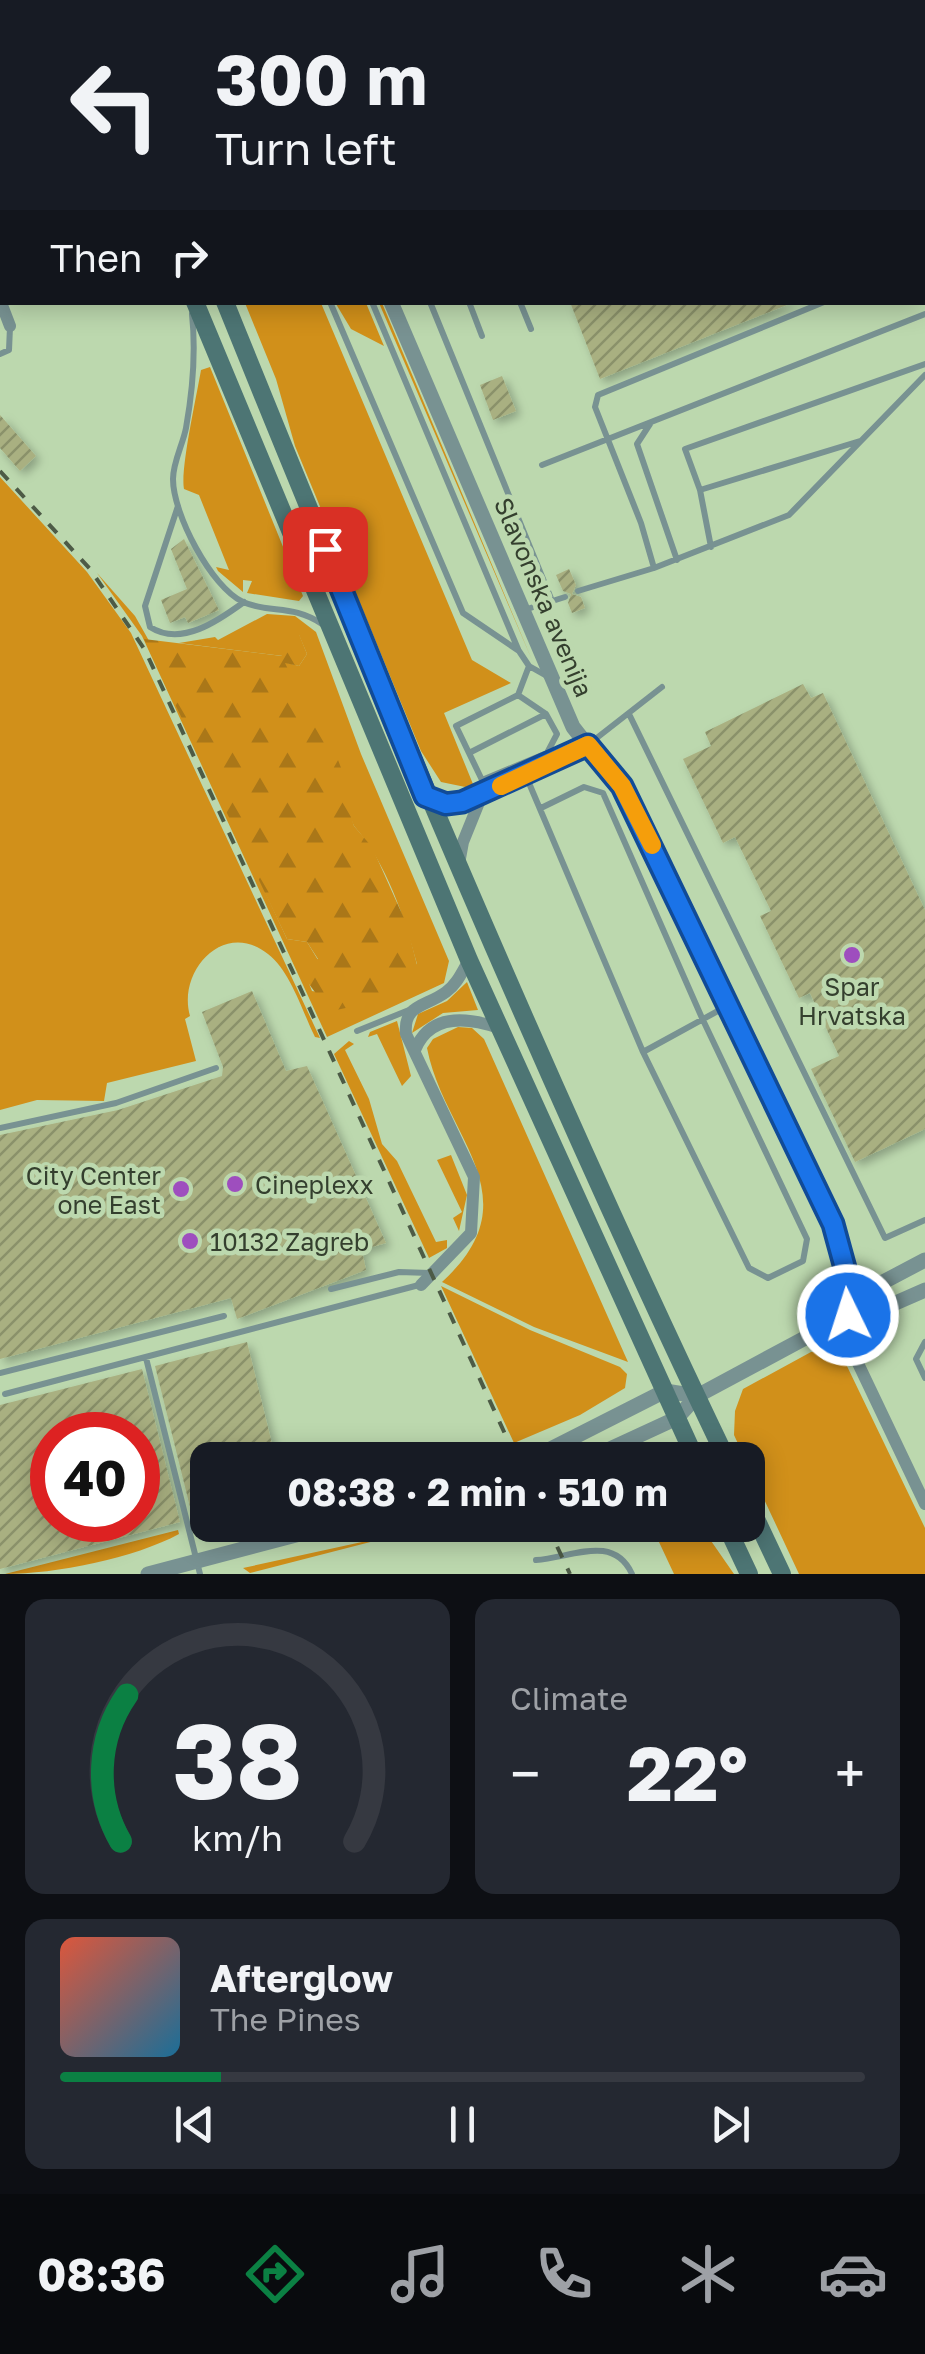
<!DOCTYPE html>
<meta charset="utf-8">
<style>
body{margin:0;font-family:"Golos Text",sans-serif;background:#242831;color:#f1f3f6;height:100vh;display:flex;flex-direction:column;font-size:38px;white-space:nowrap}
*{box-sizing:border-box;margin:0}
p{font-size:32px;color:#9ea1a6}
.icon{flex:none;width:55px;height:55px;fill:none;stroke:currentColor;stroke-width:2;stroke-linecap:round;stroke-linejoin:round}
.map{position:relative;height:1574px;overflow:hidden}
.sheet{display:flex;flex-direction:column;gap:25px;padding:25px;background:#0d0f14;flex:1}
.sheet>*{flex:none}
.guide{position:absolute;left:0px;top:0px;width:925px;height:305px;box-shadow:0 5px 25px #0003;background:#171b24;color:#f1f3f6;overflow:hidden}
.speed{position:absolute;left:30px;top:1412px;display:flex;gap:20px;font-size:50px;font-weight:700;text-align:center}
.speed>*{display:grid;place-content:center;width:130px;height:130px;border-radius:50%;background:#171b24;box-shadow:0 5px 25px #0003;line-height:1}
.speed .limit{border:15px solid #d22;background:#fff;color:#111}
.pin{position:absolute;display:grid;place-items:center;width:85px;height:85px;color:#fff;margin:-42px;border-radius:20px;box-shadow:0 5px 15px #0006}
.me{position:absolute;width:110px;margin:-55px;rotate:356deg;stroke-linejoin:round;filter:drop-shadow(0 0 8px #0008)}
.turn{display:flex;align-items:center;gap:35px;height:210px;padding:0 50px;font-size:45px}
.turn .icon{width:130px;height:130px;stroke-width:2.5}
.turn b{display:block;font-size:70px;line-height:85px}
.then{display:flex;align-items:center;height:95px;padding:0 50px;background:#0003;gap:20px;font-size:38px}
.big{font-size:75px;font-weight:700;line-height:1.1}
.sheet .card{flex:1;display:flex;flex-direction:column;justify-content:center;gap:15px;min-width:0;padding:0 35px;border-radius:20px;background:#242831}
.sheet .dial{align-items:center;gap:0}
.dial svg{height:260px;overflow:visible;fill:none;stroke:#363941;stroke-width:7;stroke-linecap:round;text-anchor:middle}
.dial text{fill:#f1f3f6;stroke:none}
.song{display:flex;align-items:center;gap:30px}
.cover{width:120px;height:120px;border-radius:15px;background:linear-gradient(135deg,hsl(10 70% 55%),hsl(200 70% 35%))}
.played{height:10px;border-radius:5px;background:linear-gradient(90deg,#0b8043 20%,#363941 20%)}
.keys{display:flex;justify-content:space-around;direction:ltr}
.heat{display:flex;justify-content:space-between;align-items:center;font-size:55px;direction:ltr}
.sheet .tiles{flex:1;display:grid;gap:25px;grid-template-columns:1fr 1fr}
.card:last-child{grid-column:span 2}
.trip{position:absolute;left:190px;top:1442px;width:575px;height:100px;border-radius:20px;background:#171b24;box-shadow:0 5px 25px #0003;font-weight:700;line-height:100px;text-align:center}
.menu{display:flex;height:160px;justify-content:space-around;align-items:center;background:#090b0e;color:#9ea1a6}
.menu .icon{width:70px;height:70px}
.menu .current{color:#0b8043}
.menu b{font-size:45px;color:#f1f3f6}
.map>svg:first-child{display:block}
.green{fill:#d1901a}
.forest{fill:url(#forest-firs)}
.building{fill:url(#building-hatch);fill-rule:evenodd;filter:url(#shadow)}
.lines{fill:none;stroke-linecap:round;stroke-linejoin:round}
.service{stroke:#789292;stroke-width:6}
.minor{stroke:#789292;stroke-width:12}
.tertiary{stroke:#789292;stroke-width:15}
.secondary{stroke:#4d7574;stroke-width:18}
.rail{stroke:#4d5b46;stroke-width:4;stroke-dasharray:12 12;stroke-linecap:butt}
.route-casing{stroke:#114b97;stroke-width:25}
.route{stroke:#1a73e8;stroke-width:18}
.slow{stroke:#f59e0b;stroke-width:18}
.poi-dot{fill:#9e4ebe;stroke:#bcd8ae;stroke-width:4}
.labels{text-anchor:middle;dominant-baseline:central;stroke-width:9;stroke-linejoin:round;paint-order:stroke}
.street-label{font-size:25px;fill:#343f2e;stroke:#bcd8ae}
.poi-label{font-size:25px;fill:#343f2e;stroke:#bcd8ae;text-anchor:start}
</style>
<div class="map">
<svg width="925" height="1574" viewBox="0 0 925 1574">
<defs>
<pattern id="forest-firs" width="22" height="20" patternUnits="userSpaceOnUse" patternTransform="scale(2.5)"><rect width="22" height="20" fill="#d1901a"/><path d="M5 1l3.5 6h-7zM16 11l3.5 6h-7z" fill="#aa7718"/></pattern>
<pattern id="building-hatch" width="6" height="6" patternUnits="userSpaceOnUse" patternTransform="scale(2.5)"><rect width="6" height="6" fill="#a9b081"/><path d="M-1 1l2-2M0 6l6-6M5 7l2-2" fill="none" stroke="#8a916a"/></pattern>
<filter id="shadow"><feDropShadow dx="4.5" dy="4.5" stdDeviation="5" flood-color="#0004"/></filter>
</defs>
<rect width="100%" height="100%" fill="#bcd8ae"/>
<path class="green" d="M245,303H321L472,660L511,683L444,713L475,789L441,782L421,751L295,446L276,379Z
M366,303L384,346L351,329L336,304Z
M379,303H382L532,660Z
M210,367L303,596L299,601L247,593L252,581L243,580V592L218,571L216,567L229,570L199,495L184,489C180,470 197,394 201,370Z
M0,477L87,572L131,633L320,1038L315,1037C302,1011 291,972 268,954C224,919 177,971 190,1016L185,1019L196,1061L107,1083L104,1101L37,1100L0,1110Z
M97,573L135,616L148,639L287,939L307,942L318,960L308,981L312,991L360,1000L417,964C404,916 387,864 354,826L284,662L299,666L307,654L299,635L283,656L179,643L215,637L218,640L267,614L295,616L316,632L361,754L449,961L444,983L327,1037L142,636Z
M467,982L478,1010L443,1013L412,1033L418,1014L447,1001Z
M397,1021L411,1076L402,1086L377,1034L368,1037L370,1032Z
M458,1027L472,1028L484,1039L628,1362L534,1327L442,1282C535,1197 444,1137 427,1048L433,1039Z
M349,1041L354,1044L345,1050L369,1099L382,1144L397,1161L436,1242L447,1240V1248L429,1258L334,1054Z
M451,1155L467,1195L459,1231L453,1218L462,1212L437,1160Z
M441,1286L530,1330L620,1367L627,1374L625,1388L580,1415L514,1443Z
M811,1352H835L845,1362L925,1528V1574H799L734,1435L735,1411L743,1389Z
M651,1525H700L734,1574H674Z
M178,1530L179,1534C135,1558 55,1574 5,1574Z
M417,1530L250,1573L243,1568Z"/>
<path class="forest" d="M299,634L307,654L299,666L285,663L297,688L315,700L348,786L346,800L354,826L372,847L407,925L417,965C402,987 356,1009 329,1011L300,972L299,964L318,959L307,942L287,939L144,639L282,656L281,644Z"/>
<path class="building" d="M570,302H792V303L600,379Z
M502,376L516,411L493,420L480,385Z
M0,415L36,456L20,471L0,448Z
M184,539L219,610L188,623L185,617L170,623L161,600L187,589L171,549Z
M569,569L576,585L572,594L581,597L585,608L572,613L568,603L571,594L563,591L556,575Z
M803,684L811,698L823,693L925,910V1129L855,1162L811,1069L839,1056L810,993L799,998L760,916L771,911L735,837L723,843L683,759L711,746L705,732Z
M252,991L286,1071L307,1066L386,1243L362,1250L366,1270L237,1319L231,1298L0,1359V1135L118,1110L222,1076L223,1067L202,1012Z
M247,1342L276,1460H208V1515L193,1519L155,1366Z
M142,1369L180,1522L0,1569V1405ZM52,1435H138V1520H52Z"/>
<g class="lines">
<path class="service" d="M310,0L311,2
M357,0L358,2
M121,2V0
M452,2L458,0
M504,2L506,0
M922,69L925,68
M922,263L925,262
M330,302L463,613L519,651L529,666L545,675
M372,302L518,649
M430,302L552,601
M469,302L482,336
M520,302L531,329
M192,314C196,352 193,389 186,428C183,444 173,462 173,479C173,514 211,587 243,602C271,614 292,604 322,624
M0,354L9,350L10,327
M650,424L637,444L677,560
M542,465L925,314
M700,490L860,441
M178,506L145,606L150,627C181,647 218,621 244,602
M711,547L700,490L685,449L925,364
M654,568L789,515L925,375
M578,591L654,568L641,523L595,407L598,395L824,302
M524,610L565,597
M518,695L546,714L557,734L547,753L482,780L456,726L518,695L529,666
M630,716L885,1238L925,1220
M589,744L662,687
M469,753L546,714
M526,776L643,1052L749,1268L768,1278L803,1261L807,1239L702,1018L603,793L584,787L541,808
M357,1031L409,1010
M643,1052L727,1006
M0,1128L116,1103L216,1068
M331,1289L399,1272L430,1273
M925,1342L916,1359L925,1378
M146,1358L200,1574
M0,1373L224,1316
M5,1394L419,1285
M536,1560C571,1558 613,1533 632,1574"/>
<path class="minor" d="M0,300L10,326
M427,797C474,814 545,765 588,745
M459,864L463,842L482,795
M415,1050C430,1013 467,1017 499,1028
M421,1285L471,1233L474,1177L406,1034C403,1004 426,1007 446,992C457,984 462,972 469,960
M848,1315L855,1357L925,1504"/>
<path class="tertiary" d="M268,0L269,2
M391,302L573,727L628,797L833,1225L845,1268L848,1315
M848,1315L866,1291L925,1260
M529,1460L665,1391L697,1396
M586,1460L677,1418L697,1396L848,1315L875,1312L925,1290
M148,1574L334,1525"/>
<path class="secondary" d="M75,0L76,2
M104,0L105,2
M195,302L469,960L696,1460
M225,302C383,693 545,1080 727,1460
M748,1502L782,1574
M726,1525L749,1574"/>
<path class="rail" d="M573,2L579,0
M0,471L90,569L145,650L517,1460
M547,1525L570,1574"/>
</g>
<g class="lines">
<g class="route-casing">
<path id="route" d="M325,549L425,796L446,804L462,802L588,745L622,786L833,1224L845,1268L848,1315"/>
</g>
<use href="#route" class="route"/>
<path class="slow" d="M501,786L588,745L622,786L652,845"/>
</g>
<g class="poi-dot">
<circle cx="852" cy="955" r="10"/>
<circle cx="235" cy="1184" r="10"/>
<circle cx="181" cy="1189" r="10"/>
<circle cx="190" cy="1241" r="10"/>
</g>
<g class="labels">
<g class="street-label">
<text transform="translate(544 597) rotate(67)">Slavonska avenija</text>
</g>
<g class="poi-label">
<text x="852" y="986" text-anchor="middle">Spar<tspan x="852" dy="29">Hrvatska</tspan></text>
<text x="161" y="1175" text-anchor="end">City Center<tspan x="161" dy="29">one East</tspan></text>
<text x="255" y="1184">Cineplexx</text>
<text x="210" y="1241">10132 Zagreb</text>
</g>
</g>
</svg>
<div class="speed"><div class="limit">40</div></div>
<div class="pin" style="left:325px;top:549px;background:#d93025"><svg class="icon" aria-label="arrive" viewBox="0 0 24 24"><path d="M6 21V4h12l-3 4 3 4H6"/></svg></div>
<svg class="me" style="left:848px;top:1315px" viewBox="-20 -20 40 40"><circle r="17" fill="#1a73e8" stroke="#fff" stroke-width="3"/><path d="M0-11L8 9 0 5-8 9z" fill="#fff"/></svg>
<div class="trip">08:38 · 2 min · 510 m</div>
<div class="guide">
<div class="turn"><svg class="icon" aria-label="left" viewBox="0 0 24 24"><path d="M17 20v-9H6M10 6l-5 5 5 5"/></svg><div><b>300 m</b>Turn left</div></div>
<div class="then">Then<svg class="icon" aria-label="right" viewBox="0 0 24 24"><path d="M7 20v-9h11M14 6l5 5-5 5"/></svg></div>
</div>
</div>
<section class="sheet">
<div class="tiles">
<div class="card dial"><svg viewBox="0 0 100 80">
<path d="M14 69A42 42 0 1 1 86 69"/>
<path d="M14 69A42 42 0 0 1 16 24" stroke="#0b8043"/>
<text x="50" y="56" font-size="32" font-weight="700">38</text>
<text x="50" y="72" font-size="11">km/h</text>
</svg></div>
<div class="card"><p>Climate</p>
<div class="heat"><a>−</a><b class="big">22°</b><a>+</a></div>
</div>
<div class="card">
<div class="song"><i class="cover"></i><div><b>Afterglow</b><p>The Pines</p></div></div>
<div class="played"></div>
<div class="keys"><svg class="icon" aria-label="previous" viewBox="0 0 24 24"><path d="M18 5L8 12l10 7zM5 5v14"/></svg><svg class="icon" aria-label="pause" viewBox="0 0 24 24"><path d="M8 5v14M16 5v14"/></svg><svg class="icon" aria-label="next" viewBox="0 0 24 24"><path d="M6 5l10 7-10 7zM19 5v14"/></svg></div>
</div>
</div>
</section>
<nav class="menu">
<b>08:36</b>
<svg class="icon current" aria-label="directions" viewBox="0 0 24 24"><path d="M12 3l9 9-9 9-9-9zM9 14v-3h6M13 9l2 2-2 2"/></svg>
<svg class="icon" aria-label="music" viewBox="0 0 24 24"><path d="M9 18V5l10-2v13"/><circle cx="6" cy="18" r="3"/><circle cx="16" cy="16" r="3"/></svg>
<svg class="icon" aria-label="phone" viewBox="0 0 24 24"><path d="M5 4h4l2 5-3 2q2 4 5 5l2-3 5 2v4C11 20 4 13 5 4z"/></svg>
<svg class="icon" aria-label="climate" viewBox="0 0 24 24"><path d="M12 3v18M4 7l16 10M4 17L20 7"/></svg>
<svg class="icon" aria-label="car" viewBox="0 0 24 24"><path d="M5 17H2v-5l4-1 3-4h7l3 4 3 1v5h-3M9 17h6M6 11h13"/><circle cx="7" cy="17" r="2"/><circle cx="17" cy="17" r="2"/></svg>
</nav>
